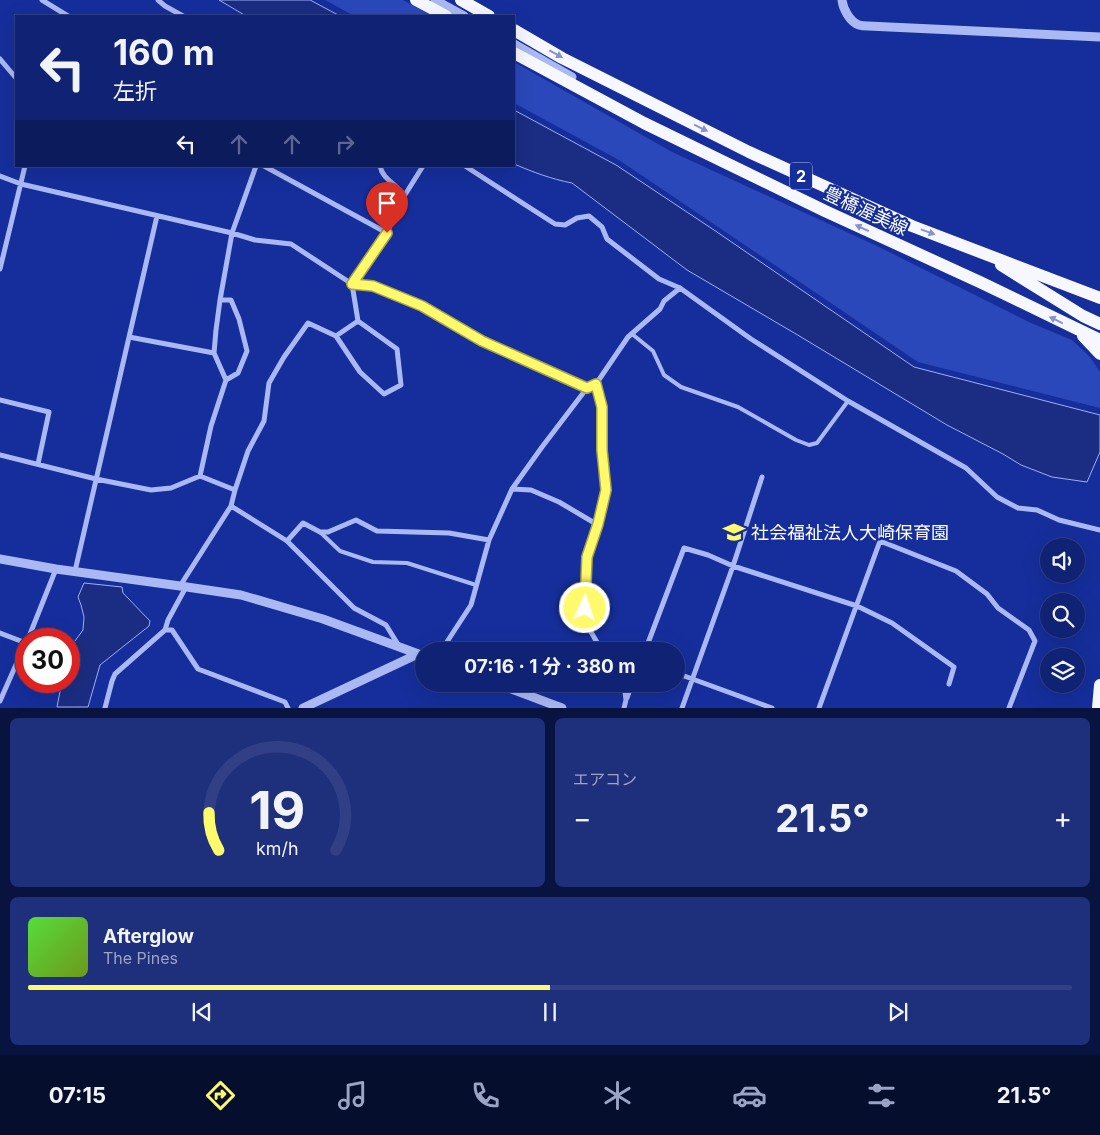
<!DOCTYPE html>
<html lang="ja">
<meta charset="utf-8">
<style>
body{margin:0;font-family:Inter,"Noto Sans JP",sans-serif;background:#1e2f7c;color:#f1f3f6;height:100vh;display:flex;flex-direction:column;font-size:19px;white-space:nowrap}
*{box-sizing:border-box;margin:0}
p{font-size:16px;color:#9ca4c5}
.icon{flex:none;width:28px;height:28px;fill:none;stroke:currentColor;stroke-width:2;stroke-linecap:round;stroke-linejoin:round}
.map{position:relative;height:708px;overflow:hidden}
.sheet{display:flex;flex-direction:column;gap:10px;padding:10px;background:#091340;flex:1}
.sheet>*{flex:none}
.banner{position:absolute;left:15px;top:15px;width:500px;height:152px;border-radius:0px;box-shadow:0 5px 20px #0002,0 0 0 1px #303f86;background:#102274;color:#f1f3f6;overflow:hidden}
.fabs{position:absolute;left:1040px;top:538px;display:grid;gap:10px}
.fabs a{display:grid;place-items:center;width:45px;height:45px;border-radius:50%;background:#102274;box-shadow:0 5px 20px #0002,0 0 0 1px #303f86;font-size:25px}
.speed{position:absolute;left:15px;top:628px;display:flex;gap:10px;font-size:25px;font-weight:700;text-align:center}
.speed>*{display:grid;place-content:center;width:65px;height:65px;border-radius:50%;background:#102274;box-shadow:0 5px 20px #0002,0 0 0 1px #303f86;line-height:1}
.speed .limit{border:8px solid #d22;background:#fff;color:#111}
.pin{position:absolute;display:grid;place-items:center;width:42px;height:42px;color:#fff;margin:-51px -21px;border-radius:50% 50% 50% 0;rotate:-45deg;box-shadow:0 0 5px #0007}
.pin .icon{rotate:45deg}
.me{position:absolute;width:55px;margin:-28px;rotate:3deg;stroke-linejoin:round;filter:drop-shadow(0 0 4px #0008)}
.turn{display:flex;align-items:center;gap:18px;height:105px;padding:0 15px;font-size:22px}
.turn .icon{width:65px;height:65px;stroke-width:2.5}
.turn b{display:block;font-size:35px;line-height:42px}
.lanes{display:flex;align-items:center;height:48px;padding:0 15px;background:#0003;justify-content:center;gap:25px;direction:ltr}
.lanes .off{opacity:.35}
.big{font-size:38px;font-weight:700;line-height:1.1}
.sheet .widget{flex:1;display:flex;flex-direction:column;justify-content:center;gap:8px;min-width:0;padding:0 18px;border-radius:8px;background:#1e2f7c}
.sheet .dial{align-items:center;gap:0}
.dial svg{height:130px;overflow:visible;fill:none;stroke:#303f86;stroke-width:7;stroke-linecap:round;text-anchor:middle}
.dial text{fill:#f1f3f6;stroke:none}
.song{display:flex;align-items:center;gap:15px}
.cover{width:60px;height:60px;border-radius:8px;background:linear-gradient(135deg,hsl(110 70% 55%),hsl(80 70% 35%))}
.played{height:5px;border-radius:2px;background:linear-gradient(90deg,#fff96c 50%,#303f86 50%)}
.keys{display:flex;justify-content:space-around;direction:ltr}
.heat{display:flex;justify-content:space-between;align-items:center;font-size:28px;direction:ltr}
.sheet .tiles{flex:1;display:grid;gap:10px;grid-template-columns:1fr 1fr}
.widget:last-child{grid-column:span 2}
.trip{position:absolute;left:415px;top:642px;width:270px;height:50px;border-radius:25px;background:#102274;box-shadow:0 5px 20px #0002,0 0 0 1px #303f86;font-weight:700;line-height:50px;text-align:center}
.dock{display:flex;height:80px;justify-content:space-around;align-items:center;background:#060e2e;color:#9ca4c5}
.dock .icon{width:35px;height:35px}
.dock .on{color:#fff96c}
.dock b{font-size:22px;color:#f1f3f6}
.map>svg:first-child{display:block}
.green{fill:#2b48bb}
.water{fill:#1b2d82;stroke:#9caff6}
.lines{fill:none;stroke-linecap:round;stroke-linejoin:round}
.service{stroke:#aab9f3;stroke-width:4}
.minor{stroke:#aab9f3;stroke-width:5}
.tertiary{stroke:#aab9f3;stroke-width:9}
.primary{stroke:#f6f7ff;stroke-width:12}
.oneway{fill:#8692cd}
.route-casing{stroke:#a6a246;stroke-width:12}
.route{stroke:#fff96c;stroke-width:9}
.labels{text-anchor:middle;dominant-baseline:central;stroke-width:4.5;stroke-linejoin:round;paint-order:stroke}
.shield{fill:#152e9b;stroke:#b9c0e1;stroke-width:1}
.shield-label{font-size:16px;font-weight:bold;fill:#fff}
.street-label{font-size:18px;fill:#fff;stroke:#152e9b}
.poi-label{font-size:18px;fill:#fff;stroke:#152e9b;text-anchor:start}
</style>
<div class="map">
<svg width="1100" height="708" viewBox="0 0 1100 708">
<rect width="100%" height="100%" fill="#152e9b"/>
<path class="green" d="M325,0H403L432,16H354Z
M514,62L672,152L879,247L1031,323L1072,340L1090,357L1100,372V408L918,362L619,160L514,103Z"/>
<path class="water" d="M219,0H310L340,16H246Z
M514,110L616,165L714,230L914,367L1100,415V452L1087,482L1052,477L1021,465L1003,454L947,425L796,334L687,270L572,183C551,179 533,172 514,164Z
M84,583L122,587L123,593L150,621L149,626L100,665L88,707H57L62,681H69V649L83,630L84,617L81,605L78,597Z"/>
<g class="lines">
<path class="service" d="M632,334L653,351L664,375L681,387L738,407L796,440L809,445L817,443L848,401
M320,532L340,551L373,562L407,563L476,585"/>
<path class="minor" d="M42,0L68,16
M158,0L165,6L183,16
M0,59L16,78
M264,166L387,233
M465,166L555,224L565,225L577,218L589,216L602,227L607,239L659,279L680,288L751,339L848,401L966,468L997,497L1018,508L1037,510L1059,520L1100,530
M0,176L21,184L232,233L255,240L291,244L352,284L373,286L422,306L482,341L587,388
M403,198L423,166
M0,269L25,166
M220,300H231L239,319L247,351L238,373L226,380
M336,336L358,321
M129,337L214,353
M596,384L602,407V450L606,490L598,525L587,557L585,608L591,632L602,651
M0,400L49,412L38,464
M0,455L96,479L151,490L171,488L200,476L235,490L231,506L180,586
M200,476L211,426L226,380L214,353L216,330L220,300L232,233L256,166
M512,489L531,490L559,502L598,525
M235,490L248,451L264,421L269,383L284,357L308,323L336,336L360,372L384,394L401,385L397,349L358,321L352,284C362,269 407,209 401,193C398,184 383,181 380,166
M231,506L287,541L354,608L386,625L399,646
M287,541L303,523L320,532H328L356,520L377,531L449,533L489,540
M75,571L157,216
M165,630H172L198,669L285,702L288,708
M0,633L26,643
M28,639L56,569
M441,651L471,605L489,540L512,489L542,447L587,388L596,384L628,337L660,309L664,301L680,288
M645,651L684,548L708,555L733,566L857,606L892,623L954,667L949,684
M676,673L772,708
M627,698L632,684
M0,701L26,642
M105,708L112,681L115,674L165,630L168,620L186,587
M624,708L626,700L624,684
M682,708L733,566L762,477
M819,708L880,541L956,571L987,594L998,608L1029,630L1035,641L1009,708"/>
<path class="tertiary" d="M435,0L464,16
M842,0C843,9 850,22 859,25C862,26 865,26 868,26L1100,37
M514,44L572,77
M0,559L56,569L180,586L241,595L323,619L424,656
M498,684L562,708
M303,708L418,654"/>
<path class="primary" d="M416,0L446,16
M461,0L489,16
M514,30L562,58L749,152L912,226L1100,298
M514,53L644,123L825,211L982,283L1100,340
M1001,265L1083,316L1100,324
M1083,336L1100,354
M1098,708L1100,685"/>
</g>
<defs><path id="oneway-solid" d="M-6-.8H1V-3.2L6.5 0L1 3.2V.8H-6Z" transform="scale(1.25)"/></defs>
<g class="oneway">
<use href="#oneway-solid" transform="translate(556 54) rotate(29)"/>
<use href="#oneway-solid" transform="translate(701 128) rotate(26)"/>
<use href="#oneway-solid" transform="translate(862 228) rotate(-155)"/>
<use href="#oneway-solid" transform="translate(928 232) rotate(20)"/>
<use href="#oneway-solid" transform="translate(1056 320) rotate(-154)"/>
</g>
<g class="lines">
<g class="route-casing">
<path id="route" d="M387,233L352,284L373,286L422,306L482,341L587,388L596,384L602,407V450L606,490L598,524L587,557L585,608"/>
</g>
<use href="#route" class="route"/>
</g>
<defs>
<g id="school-bare" transform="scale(1.725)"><path d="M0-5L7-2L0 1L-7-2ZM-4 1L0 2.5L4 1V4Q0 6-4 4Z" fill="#fff96c" stroke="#152e9b" stroke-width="2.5" paint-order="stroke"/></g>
</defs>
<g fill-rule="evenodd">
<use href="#school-bare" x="734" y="532"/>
</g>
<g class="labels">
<rect class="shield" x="790" y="162.5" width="22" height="27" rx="4"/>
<g class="shield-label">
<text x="801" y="176">2</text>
</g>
<g class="street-label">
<text transform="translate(866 211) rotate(25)">豊橋渥美線</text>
</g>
<g class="poi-label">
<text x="751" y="532">社会福祉法人大崎保育園</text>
</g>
</g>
</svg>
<div class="fabs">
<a><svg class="icon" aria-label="sound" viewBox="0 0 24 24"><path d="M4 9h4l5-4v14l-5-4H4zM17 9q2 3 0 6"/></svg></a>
<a><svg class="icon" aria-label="search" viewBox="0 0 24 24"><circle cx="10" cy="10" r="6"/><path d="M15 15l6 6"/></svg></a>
<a><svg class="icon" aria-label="layers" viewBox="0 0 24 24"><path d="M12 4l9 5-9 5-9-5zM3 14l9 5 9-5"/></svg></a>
</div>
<div class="speed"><div class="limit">30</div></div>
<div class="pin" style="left:387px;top:233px;background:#d93025"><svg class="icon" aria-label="arrive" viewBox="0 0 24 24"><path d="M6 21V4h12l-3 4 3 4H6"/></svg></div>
<svg class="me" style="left:585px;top:608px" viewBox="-20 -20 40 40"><circle r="17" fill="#fff96c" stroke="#fff" stroke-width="3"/><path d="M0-11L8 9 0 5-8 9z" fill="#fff"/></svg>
<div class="trip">07:16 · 1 分 · 380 m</div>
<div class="banner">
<div class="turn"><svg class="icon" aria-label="left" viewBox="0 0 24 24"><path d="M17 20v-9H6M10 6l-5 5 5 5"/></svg><div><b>160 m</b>左折</div></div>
<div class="lanes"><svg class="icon" aria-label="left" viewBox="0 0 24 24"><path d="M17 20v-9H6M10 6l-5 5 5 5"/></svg><svg class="icon off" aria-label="ahead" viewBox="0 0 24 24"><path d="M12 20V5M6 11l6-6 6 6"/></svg><svg class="icon off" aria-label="ahead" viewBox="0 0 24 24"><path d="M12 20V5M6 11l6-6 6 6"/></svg><svg class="icon off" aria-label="right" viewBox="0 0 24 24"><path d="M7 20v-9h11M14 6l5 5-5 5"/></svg></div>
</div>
</div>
<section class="sheet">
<div class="tiles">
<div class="widget dial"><svg viewBox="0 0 100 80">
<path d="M14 69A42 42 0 1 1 86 69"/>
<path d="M14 69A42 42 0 0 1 8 46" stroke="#fff96c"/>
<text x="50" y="56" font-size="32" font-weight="700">19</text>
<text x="50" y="72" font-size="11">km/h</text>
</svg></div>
<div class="widget"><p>エアコン</p>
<div class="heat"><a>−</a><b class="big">21.5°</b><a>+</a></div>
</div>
<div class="widget">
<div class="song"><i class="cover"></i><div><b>Afterglow</b><p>The Pines</p></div></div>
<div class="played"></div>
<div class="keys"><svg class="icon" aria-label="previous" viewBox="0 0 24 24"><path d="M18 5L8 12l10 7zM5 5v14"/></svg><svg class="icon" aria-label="pause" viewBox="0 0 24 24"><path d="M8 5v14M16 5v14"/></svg><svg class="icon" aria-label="next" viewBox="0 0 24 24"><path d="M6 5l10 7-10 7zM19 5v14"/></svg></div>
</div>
</div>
</section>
<nav class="dock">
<b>07:15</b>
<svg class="icon on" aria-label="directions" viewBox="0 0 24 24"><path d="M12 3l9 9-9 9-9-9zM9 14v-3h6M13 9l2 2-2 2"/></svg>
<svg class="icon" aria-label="music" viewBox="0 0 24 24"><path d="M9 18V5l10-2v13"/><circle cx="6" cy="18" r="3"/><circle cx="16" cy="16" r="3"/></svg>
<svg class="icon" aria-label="phone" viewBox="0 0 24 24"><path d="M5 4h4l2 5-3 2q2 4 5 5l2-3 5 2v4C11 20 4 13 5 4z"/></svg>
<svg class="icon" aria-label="climate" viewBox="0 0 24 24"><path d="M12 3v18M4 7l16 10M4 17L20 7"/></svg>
<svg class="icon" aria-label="car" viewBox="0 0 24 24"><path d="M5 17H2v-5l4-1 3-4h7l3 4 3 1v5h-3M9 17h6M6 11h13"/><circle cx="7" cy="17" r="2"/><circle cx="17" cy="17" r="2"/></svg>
<svg class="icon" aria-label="filters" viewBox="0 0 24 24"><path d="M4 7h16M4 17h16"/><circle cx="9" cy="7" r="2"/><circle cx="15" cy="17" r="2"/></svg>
<b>21.5°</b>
</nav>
